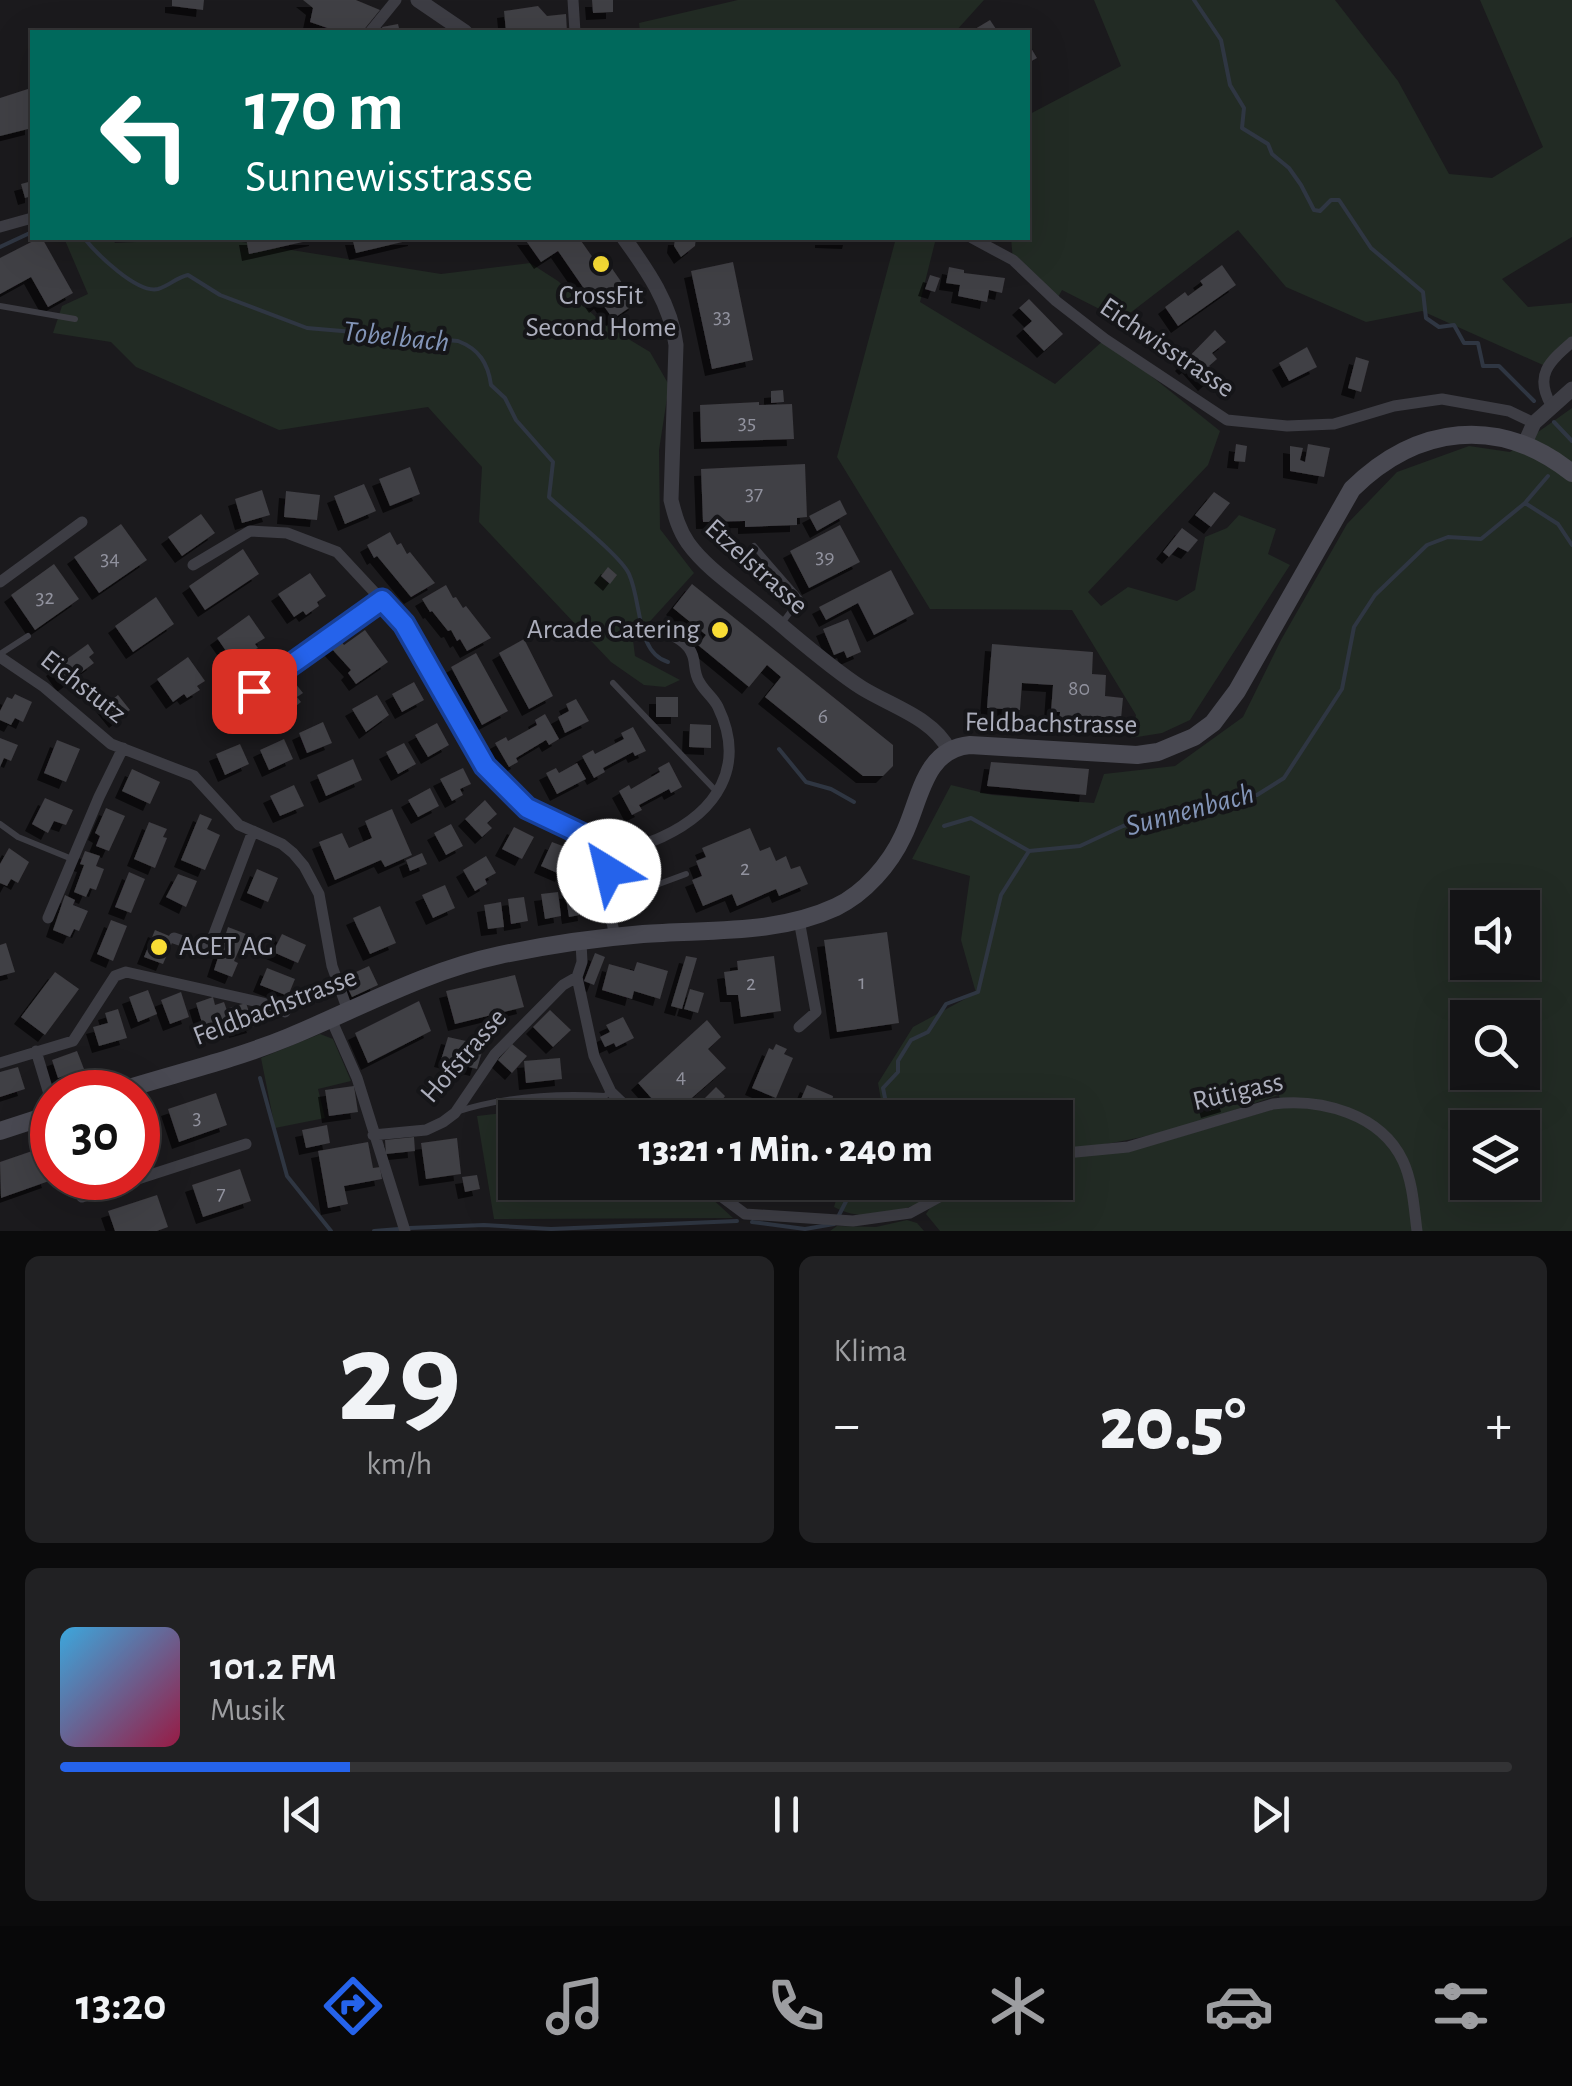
<!DOCTYPE html>
<html lang="de">
<meta charset="utf-8">
<style>
body{margin:0;font-family:"Alegreya Sans",sans-serif;background:#212123;color:#f1f3f6;height:100vh;display:flex;flex-direction:column;font-size:38px;white-space:nowrap}
*{box-sizing:border-box;margin:0}
p{font-size:32px;color:#9d9ea1}
.icon{flex:none;width:55px;height:55px;fill:none;stroke:currentColor;stroke-width:2;stroke-linecap:round;stroke-linejoin:round}
.map{position:relative;height:1231px;overflow:hidden}
.drawer{display:flex;flex-direction:column;gap:25px;padding:25px;background:#0b0b0c;flex:1}
.drawer>*{flex:none}
.top-card{position:absolute;left:30px;top:30px;width:1000px;height:210px;border-radius:0px;box-shadow:0 10px 40px #0002,0 0 0 2px #333335;background:#00695c;color:#fff;overflow:hidden}
.fabs{position:absolute;left:1450px;top:890px;display:grid;gap:20px}
.fabs a{display:grid;place-items:center;width:90px;height:90px;border-radius:0px;background:#141416;box-shadow:0 10px 40px #0002,0 0 0 2px #333335;font-size:50px}
.speed{position:absolute;left:30px;top:1070px;display:flex;gap:20px;font-size:50px;font-weight:700;text-align:center}
.speed>*{display:grid;place-content:center;width:130px;height:130px;border-radius:50%;background:#141416;box-shadow:0 10px 40px #0002,0 0 0 2px #333335;line-height:1}
.speed .limit{border:15px solid #d22;background:#fff;color:#111}
.pin{position:absolute;display:grid;place-items:center;width:85px;height:85px;color:#fff;margin:-42px;border-radius:20px;box-shadow:0 5px 15px #0006}
.me{position:absolute;width:110px;margin:-55px;rotate:324deg;stroke-linejoin:round;filter:drop-shadow(0 0 8px #0008)}
.turn{display:flex;align-items:center;gap:35px;height:210px;padding:0 50px;font-size:45px}
.turn .icon{width:130px;height:130px;stroke-width:2.5}
.turn b{display:block;font-size:70px;line-height:85px}
.big{font-size:75px;font-weight:800;line-height:1.1}
.drawer .card{flex:1;display:flex;flex-direction:column;justify-content:center;gap:15px;min-width:0;padding:0 35px;border-radius:15px;background:#212123}
.drawer .dial{align-items:center;gap:0}
.dial b{font-size:130px;line-height:1}
.song{display:flex;align-items:center;gap:30px}
.cover{width:120px;height:120px;border-radius:15px;background:linear-gradient(135deg,hsl(200 70% 55%),hsl(340 70% 35%))}
.played{height:10px;border-radius:5px;background:linear-gradient(90deg,#2563eb 20%,#333335 20%)}
.keys{display:flex;justify-content:space-around;direction:ltr}
.heat{display:flex;justify-content:space-between;align-items:center;font-size:55px;direction:ltr}
.drawer .tiles{flex:1;display:grid;gap:25px;grid-template-columns:1fr 1fr}
.card:last-child{grid-column:span 2}
.trip{position:absolute;left:498px;top:1100px;width:575px;height:100px;border-radius:0px;background:#141416;box-shadow:0 10px 40px #0002,0 0 0 2px #333335;font-weight:800;line-height:100px;text-align:center}
.dock{display:flex;height:160px;justify-content:space-around;align-items:center;background:#080809;color:#9d9ea1}
.dock .icon{width:70px;height:70px}
.dock .on{color:#2563eb}
.dock b{font-size:45px;color:#f1f3f6}
.map>svg:first-child{display:block}
.green{fill:#222b24;fill-rule:evenodd}
.lines{fill:none;stroke-linecap:round;stroke-linejoin:round}
.stream{stroke:#2f3642;stroke-width:4}
.building{fill:#403f44;filter:url(#shadow)}
.service{stroke:#3d3d44;stroke-width:6}
.minor{stroke:#3d3d44;stroke-width:11}
.tertiary{stroke:#3d3d44;stroke-width:15}
.secondary{stroke:#494952;stroke-width:18}
.route-casing{stroke:#184099;stroke-width:25}
.route{stroke:#2563eb;stroke-width:18}
.poi-dot{fill:#f9dd35;stroke:#151518;stroke-width:4}
.labels{text-anchor:middle;dominant-baseline:central;stroke-width:8;stroke-linejoin:round;paint-order:stroke}
.number-label{font-size:22px;fill:#91929e}
.poi-label{font-size:28px;fill:#acaebc;stroke:#151518}
.street-label{font-size:28px;fill:#acaebc;stroke:#151518}
.water-label{font-size:30px;font-style:italic;fill:#8395b8;stroke:#151518}
</style>
<div class="map">
<svg width="1572" height="1231" viewBox="0 0 1572 1231">
<defs>
<filter id="shadow"><feDropShadow dx="-7" dy="7" stdDeviation="0" flood-color="#0009"/></filter>
</defs>
<rect width="100%" height="100%" fill="#1b1a1d"/>
<path class="green" d="M738,0H984L955,32H640L639,23Z
M1094,0H1335L1398,81L1449,174L1492,178L1543,147L1480,0H1572V237L1502,279L1528,307L1572,303V347L1543,365L1422,311L1366,322L1286,287L1238,230L1121,320L1062,290L1056,301L1013,260L1011,238H1028V115L1121,66Z
M64,238H112L115,243L217,238L441,274L530,263L558,281L602,323L650,352L669,385L659,450L660,529L694,573L633,640L635,656L680,680L665,687L644,685L611,662L479,522L482,467L428,407L279,430L136,367L111,342L53,333L62,306L88,294Z
M896,238H936L920,302L1055,384L1105,339L1220,431L1208,465L1088,592L1101,606L1128,587L1177,601L1195,590L1205,537L1227,528L1239,515L1276,529L1268,554L1290,565L1190,720L1162,733L1131,738L1136,715L1072,610L930,609L837,457Z
M1572,408V1231H940L926,1214L930,1208L977,1183L1055,1182V1158L1128,1152L1281,1107L1279,1095C1199,1122 1140,1144 1055,1150V1118L884,1117L878,1083L913,1027L976,993L961,940L970,876L912,859L951,785L992,795L1094,803L1104,774L1175,766L1243,717L1281,640L1347,524L1397,472L1469,446L1510,452ZM1468,908H1522V962H1468ZM1468,1018H1522V1072H1468ZM1468,1128H1522V1182H1468Z
M320,1034L333,1039L351,1081L318,1089L325,1118L275,1128L261,1058Z
M593,1103L625,1117L515,1118V1182L695,1183L733,1218L494,1219L477,1116Z
M841,1183H958C922,1203 875,1229 834,1207Z
M907,1220L917,1223L924,1231H830L837,1226L876,1227Z"/>
<g class="lines">
<path class="stream" d="M1194,0L1221,40L1230,85L1244,108L1242,128L1268,144L1272,154L1289,168L1301,185L1314,210L1320,211L1331,200H1339L1371,248L1423,292L1426,318L1439,327L1454,325L1464,343H1478L1483,366H1499L1534,401
M84,238C96,253 137,294 158,289C169,286 177,277 188,275L220,295L307,328L458,341C479,349 488,363 491,385L505,398L516,420L553,462L549,497C566,513 621,556 629,574C642,602 636,653 668,662
M0,247L32,232
M1554,422L1572,441
M1525,503L1558,524L1572,545
M779,749L806,782L831,789L854,802
M944,826L971,818L1029,851
M260,1078L287,1176L331,1231
M889,1118L883,1088L898,1072V1061L911,1040L928,1032L946,1004L978,992L1001,895L1029,851L1080,846L1123,826L1212,802L1257,795L1284,778L1342,689L1354,627L1375,595L1427,545L1448,537L1481,539L1525,503L1548,476
M838,1217L856,1182
M752,1222L805,1229L834,1224
M409,1228L484,1225L551,1229L737,1221
M374,1231L399,1229"/>
</g>
<path class="building" d="M172,0H204L203,10L172,6Z
M303,0H356L380,10L362,32H339L310,22L313,8Z
M592,0H613V12L593,13Z
M538,6L547,16L566,14L567,32H506L504,11Z
M990,20L998,32H970Z
M398,24L400,32H384L382,27Z
M1028,43L1037,58L1028,63Z
M31,88L32,128L0,136V98Z
M32,181V196L25,198L21,184Z
M39,238H42L73,293L48,307L31,277L0,294V258Z
M246,238H316V239L249,254Z
M352,238H415V239L356,253Z
M524,238H579L596,262L604,257L636,303L613,319L601,302L596,306L558,251L541,262Z
M675,238H696L695,246L681,257L674,246Z
M822,238H850L849,242L822,241Z
M733,262L753,360L712,369L691,271Z
M1222,265L1236,285L1178,326L1165,307L1185,292L1188,296L1203,285L1200,281Z
M949,267L964,270V273L1005,278L1002,293L989,290L987,302L958,296L960,285L946,283Z
M930,275L940,278L935,292L925,289Z
M1029,299L1063,334L1044,351L1023,329L1032,321L1019,308Z
M1215,330L1226,342L1212,353L1217,359L1209,366L1216,374L1205,384L1189,366L1186,368L1182,364Z
M1307,347L1317,367L1289,381L1279,363Z
M1356,357L1369,361L1361,392L1348,388Z
M783,390L784,402L771,403V391Z
M759,402V405L792,404L794,439L701,442L700,405Z
M1236,444L1247,446L1245,462L1234,461Z
M1308,444L1330,448L1324,477L1290,471V446L1303,448L1300,460L1305,462Z
M805,464L807,517L797,518V525L745,527V521L703,522L701,469Z
M410,467L420,494L390,506L379,479Z
M364,484L376,511L345,524L334,496Z
M262,490L270,515L242,523L235,499Z
M286,491L320,495L317,520L284,517Z
M1214,492L1230,503L1211,527L1195,515Z
M840,500L847,514L817,531L809,516Z
M201,514L215,533L182,556L168,537Z
M121,524L147,560L99,593L74,557Z
M840,525L860,562L809,588L790,551Z
M1182,528L1198,540L1188,552L1178,547L1169,557L1163,552Z
M390,532L397,545L401,543L407,554L410,552L435,583L411,597L377,556L374,558L367,545Z
M243,549L259,574L205,610L189,586Z
M54,564L79,599L35,630L11,595Z
M608,567L617,575L610,584L601,576Z
M891,570L914,614L874,635L858,603L826,620L819,607Z
M310,573L326,596L317,602L319,606L306,615L303,611L294,617L278,594Z
M692,584L893,745V766L883,776H863L765,697L781,677L767,665L749,687L698,645L706,635L673,608Z
M446,585L453,598L456,597L463,608L466,606L491,638L467,651L460,639L457,641L451,630L448,631L432,611L430,612L422,599Z
M156,597L174,624L133,652L115,626Z
M249,615L265,638L255,644L258,648L233,661L217,638Z
M848,619L861,652L847,658L844,651L834,655L823,629Z
M365,630L388,662L356,684L348,673L351,670L331,648L341,641L344,645Z
M524,639L553,696L529,709L499,653Z
M88,644L94,653L89,657L94,663L64,685L53,669Z
M992,644L1093,652L1092,674L1106,675L1105,696L1123,698L1121,719L1094,716L1093,728L1059,726L1060,712H1051L1053,685L1022,683L1020,710L987,708Z
M476,653L508,711L482,725L451,667Z
M188,657L205,681L197,686L200,690L187,698L184,694L173,702L157,679Z
M286,682L290,687L295,683L303,693L297,697L301,702L281,718L277,714L273,717L265,708L270,704L266,699Z
M414,682L424,700L402,712L392,694Z
M15,694L32,702L23,722L15,718L11,725L0,720V711L7,697L12,699Z
M118,695L130,710L116,721L104,706Z
M377,695L389,715L366,732L352,709Z
M656,697H678V717H656Z
M576,699L589,721L565,733L558,717L569,711L566,704Z
M545,714L559,739L549,745L546,740L516,758L518,762L509,767L495,743L506,737L508,741L537,725L535,720Z
M323,722L332,743L307,753L299,733Z
M437,723L449,745L428,757L415,735Z
M690,724L711,725V748L689,747Z
M633,727L646,751L635,756L633,752L603,768L605,772L594,778L582,756L593,750L595,754L624,739L621,733Z
M0,738L18,745L11,761L4,758L0,767Z
M284,739L293,759L269,770L260,750Z
M57,740L80,749L66,782L44,773Z
M404,743L416,764L398,774L386,752Z
M240,744L249,764L225,775L216,754Z
M353,759L362,780L326,796L317,775Z
M669,762L682,787L671,793L669,789L639,805L642,810L632,815L619,791L629,785L631,789L660,772L658,768Z
M991,762L1089,769L1086,795L987,786Z
M577,763L586,779L557,794L546,773L556,768L559,773Z
M463,768L471,784L460,789L463,795L452,801L440,779Z
M132,769L160,782L150,804L122,791Z
M294,785L304,806L280,816L270,796Z
M430,788L439,806L418,817L408,800Z
M45,798L73,810L66,825L54,821L48,833L32,824Z
M485,800L497,814L487,823L492,828L482,837L465,819Z
M106,808L125,816L109,851L96,846L100,836L95,833Z
M392,809L412,855L385,867L381,860L335,880L319,842L342,833L349,848L372,838L365,821Z
M200,814L212,819L207,829L220,835L205,870L181,860Z
M149,822L167,829L163,837L167,838L155,868L134,859Z
M451,824L463,846L446,855L434,833Z
M514,827L534,837L522,859L502,849Z
M750,828L760,851L770,847L776,861L786,856L791,869L800,866L808,884L779,896L776,889L737,906L732,894L703,906L692,880L702,876L696,861L706,857L702,848Z
M552,842L573,850L562,875L541,866Z
M9,848L29,862L18,883L11,879L7,886L0,883V864Z
M85,851L100,856L96,866L104,869L96,890L90,888L86,897L74,892L84,865L80,864Z
M422,853L427,864L410,871L406,860Z
M486,856L496,873L485,879L487,884L475,891L463,870Z
M257,869L278,878L268,902L247,893Z
M129,872L145,879L131,913L115,907Z
M178,874L197,881L186,907L166,897Z
M445,885L455,908L433,918L422,895Z
M582,890L585,914L569,917L565,892Z
M558,892L561,916L545,919L541,894Z
M65,895L75,900L73,905L88,911L79,931L74,929L70,937L53,930Z
M524,897L528,921L511,924L508,899Z
M501,902L504,927L488,929L484,905Z
M380,906L396,943L370,954L353,918Z
M111,920L127,926L113,961L97,954Z
M228,927L246,934L234,961L238,963L232,977L214,970Z
M155,930L174,938L163,964L144,957Z
M887,932L899,1023L837,1032L824,940Z
M282,934L306,945L298,963L273,952Z
M6,943L15,972L0,976V945Z
M595,953L605,957L594,985L584,981Z
M686,956L697,958L682,1009L671,1006Z
M774,956L781,1011L741,1017L738,995H727L724,972L738,970L737,961Z
M637,962L668,971L660,999L634,991L632,999L602,990L609,964L634,971Z
M369,966L378,985L352,997L343,978Z
M267,968L295,979L288,996L260,985Z
M55,972L79,989L45,1035L21,1017Z
M515,975L524,1007L455,1024L446,991Z
M690,989L704,993L698,1013L684,1009Z
M148,990L157,1014L138,1022L129,997Z
M181,992L189,1017L170,1024L161,1000Z
M213,997L215,1005L224,1002L231,1022L215,1027L213,1023L203,1026L196,1003Z
M419,1001L431,1031L368,1063L355,1033Z
M246,1003L254,1026L236,1031L229,1008Z
M118,1009L127,1038L99,1046L93,1027L108,1023L105,1013Z
M550,1010L571,1030L553,1047L533,1027Z
M623,1017L634,1038L616,1047L614,1043L605,1047L600,1037L610,1032L606,1025Z
M707,1020L721,1037L708,1049L726,1068L669,1118L638,1083Z
M448,1037L484,1045L477,1069L441,1060Z
M512,1044L527,1056L512,1073L498,1060Z
M776,1044L787,1049L784,1054L793,1058L776,1098L752,1088L769,1048L773,1050Z
M77,1051L84,1069L58,1078L52,1060Z
M560,1058L562,1079L526,1083L524,1061Z
M18,1067L25,1089L0,1097V1072Z
M807,1085L833,1096L830,1118H793Z
M354,1086L358,1112L329,1116L325,1090Z
M716,1087L725,1096L710,1118H685Z
M1224,1091L1228,1105L1208,1111L1204,1097Z
M216,1093L227,1125L179,1142L168,1109Z
M327,1125L330,1143L306,1148L302,1130Z
M414,1137L415,1151L386,1154L385,1140Z
M457,1138L461,1174L426,1179L421,1143Z
M368,1142L373,1168L380,1167L382,1179L344,1186L348,1204L328,1208L318,1151Z
M38,1149L49,1181L1,1198L0,1162Z
M240,1169L251,1201L203,1217L192,1185Z
M477,1175L480,1189L465,1192L462,1177Z
M711,1182H734L729,1192Z
M157,1195L168,1227L157,1231H115L108,1211Z"/>
<g class="lines">
<path class="service" d="M0,306L75,319
M754,546L800,599L782,623
M0,654L28,636
M613,683L716,791
M0,824L18,837L72,859
M610,902L686,874
M456,1112C503,1097 556,1093 605,1096L610,1092"/>
<path class="minor" d="M573,0L575,32
M370,32L396,0
M0,227L32,218
M972,238L1013,260L1056,301L1105,339L1227,420L1287,426L1334,424L1394,406L1442,399L1509,411L1534,423
M1551,405C1534,375 1549,362 1572,342
M193,565L250,531L287,533L337,552L404,624L485,766L527,808L586,836L612,866
M0,582L82,522
M0,657L44,687L111,744L194,776L239,825L282,844L293,853L304,866L319,894L332,966L348,1011
M240,710L254,691L382,600
M48,918L99,797L123,748
M799,920L816,1012L799,1027
M615,937C612,919 601,886 610,869C619,851 645,845 662,837C716,812 747,767 718,707C714,698 705,692 700,683C695,676 695,669 694,661C691,643 677,638 662,630
M174,938L208,950L253,831
M581,942L582,962L577,977L594,1056L611,1092L638,1118
M331,1019L357,1078L405,1231
M36,1051L52,1104
M0,1063L73,1041L115,976L126,972L263,1003L285,1012
M373,1135L426,1130L443,1122L455,1113L495,1054L563,985L577,977
M1055,1154L1128,1147L1273,1104C1321,1098 1381,1114 1403,1161C1413,1183 1414,1208 1417,1231
M76,1178L82,1197L246,1144
M702,1182L745,1214L853,1221L910,1213L967,1182"/>
<path class="tertiary" d="M418,0L465,32
M624,238C647,270 671,304 676,345L671,500C675,516 679,530 688,543C706,568 735,587 758,606C792,633 825,664 862,688C891,706 933,718 949,750
M1525,443L1534,423L1572,389"/>
<path class="secondary" d="M116,1092C173,1074 233,1060 289,1037C359,1008 425,971 500,955C547,945 595,938 643,934C707,929 776,935 836,907C865,893 890,864 903,836C920,802 923,749 970,745L1137,755L1158,752L1194,737L1213,723L1237,691L1352,489C1417,425 1499,415 1572,473
M0,1131L52,1114"/>
</g>
<g class="lines">
<g class="route-casing">
<path id="route" d="M254,691L382,600L404,624L485,766L527,808L586,836L612,866L609,871"/>
</g>
<use href="#route" class="route"/>
</g>
<g class="poi-dot">
<circle cx="601" cy="264" r="10"/>
<circle cx="720" cy="630" r="10"/>
<circle cx="159" cy="947" r="10"/>
</g>
<g class="labels">
<g class="number-label">
<text x="722" y="316">33</text>
<text x="747" y="422">35</text>
<text x="754" y="493">37</text>
<text x="825" y="556">39</text>
<text x="110" y="558">34</text>
<text x="45" y="597">32</text>
<text x="1079" y="688">80</text>
<text x="823" y="716">6</text>
<text x="745" y="868">2</text>
<text x="862" y="982">1</text>
<text x="751" y="983">2</text>
<text x="681" y="1076">4</text>
<text x="197" y="1117">3</text>
<text x="221" y="1193">7</text>
</g>
<g class="poi-label">
<text x="601" y="296">CrossFit<tspan x="601" dy="32">Second Home</tspan></text>
<text x="700" y="630" text-anchor="end">Arcade Catering</text>
<text x="179" y="947" text-anchor="start">ACET AG</text>
</g>
<g class="street-label">
<text transform="translate(1167 348) rotate(34)">Eichwisstrasse</text>
<text transform="translate(756 567) rotate(42)">Etzelstrasse</text>
<text transform="translate(83 687) rotate(38)">Eichstutz</text>
<text transform="translate(1051 724) rotate(1)">Feldbachstrasse</text>
<text transform="translate(275 1007) rotate(-21)">Feldbachstrasse</text>
<text transform="translate(464 1056) rotate(-49)">Hofstrasse</text>
<text transform="translate(1238 1092) rotate(-13)">Rütigass</text>
</g>
<g class="water-label">
<text transform="translate(396 337) rotate(6)">Tobelbach</text>
<text transform="translate(1190 810) rotate(-15)">Sunnenbach</text>
</g>
</g>
</svg>
<div class="fabs">
<a><svg class="icon" aria-label="sound" viewBox="0 0 24 24"><path d="M4 9h4l5-4v14l-5-4H4zM17 9q2 3 0 6"/></svg></a>
<a><svg class="icon" aria-label="search" viewBox="0 0 24 24"><circle cx="10" cy="10" r="6"/><path d="M15 15l6 6"/></svg></a>
<a><svg class="icon" aria-label="layers" viewBox="0 0 24 24"><path d="M12 4l9 5-9 5-9-5zM3 14l9 5 9-5"/></svg></a>
</div>
<div class="speed"><div class="limit">30</div></div>
<div class="pin" style="left:254px;top:691px;background:#d93025"><svg class="icon" aria-label="arrive" viewBox="0 0 24 24"><path d="M6 21V4h12l-3 4 3 4H6"/></svg></div>
<svg class="me" style="left:609px;top:871px" viewBox="-20 -20 40 40"><circle r="19" fill="#fff"/><path d="M0-13L10 11 0 6-10 11z" fill="#2563eb"/></svg>
<div class="trip">13:21 · 1 Min. · 240 m</div>
<div class="top-card">
<div class="turn"><svg class="icon" aria-label="left" viewBox="0 0 24 24"><path d="M17 20v-9H6M10 6l-5 5 5 5"/></svg><div><b>170 m</b>Sunnewisstrasse</div></div>
</div>
</div>
<section class="drawer">
<div class="tiles">
<div class="card dial"><b>29</b><p>km/h</p></div>
<div class="card"><p>Klima</p>
<div class="heat"><a>−</a><b class="big">20.5°</b><a>+</a></div>
</div>
<div class="card">
<div class="song"><i class="cover"></i><div><b>101.2 FM</b><p>Musik</p></div></div>
<div class="played"></div>
<div class="keys"><svg class="icon" aria-label="previous" viewBox="0 0 24 24"><path d="M18 5L8 12l10 7zM5 5v14"/></svg><svg class="icon" aria-label="pause" viewBox="0 0 24 24"><path d="M8 5v14M16 5v14"/></svg><svg class="icon" aria-label="next" viewBox="0 0 24 24"><path d="M6 5l10 7-10 7zM19 5v14"/></svg></div>
</div>
</div>
</section>
<nav class="dock">
<b>13:20</b>
<svg class="icon on" aria-label="directions" viewBox="0 0 24 24"><path d="M12 3l9 9-9 9-9-9zM9 14v-3h6M13 9l2 2-2 2"/></svg>
<svg class="icon" aria-label="music" viewBox="0 0 24 24"><path d="M9 18V5l10-2v13"/><circle cx="6" cy="18" r="3"/><circle cx="16" cy="16" r="3"/></svg>
<svg class="icon" aria-label="phone" viewBox="0 0 24 24"><path d="M5 4h4l2 5-3 2q2 4 5 5l2-3 5 2v4C11 20 4 13 5 4z"/></svg>
<svg class="icon" aria-label="climate" viewBox="0 0 24 24"><path d="M12 3v18M4 7l16 10M4 17L20 7"/></svg>
<svg class="icon" aria-label="car" viewBox="0 0 24 24"><path d="M5 17H2v-5l4-1 3-4h7l3 4 3 1v5h-3M9 17h6M6 11h13"/><circle cx="7" cy="17" r="2"/><circle cx="17" cy="17" r="2"/></svg>
<svg class="icon" aria-label="filters" viewBox="0 0 24 24"><path d="M4 7h16M4 17h16"/><circle cx="9" cy="7" r="2"/><circle cx="15" cy="17" r="2"/></svg>
</nav>
